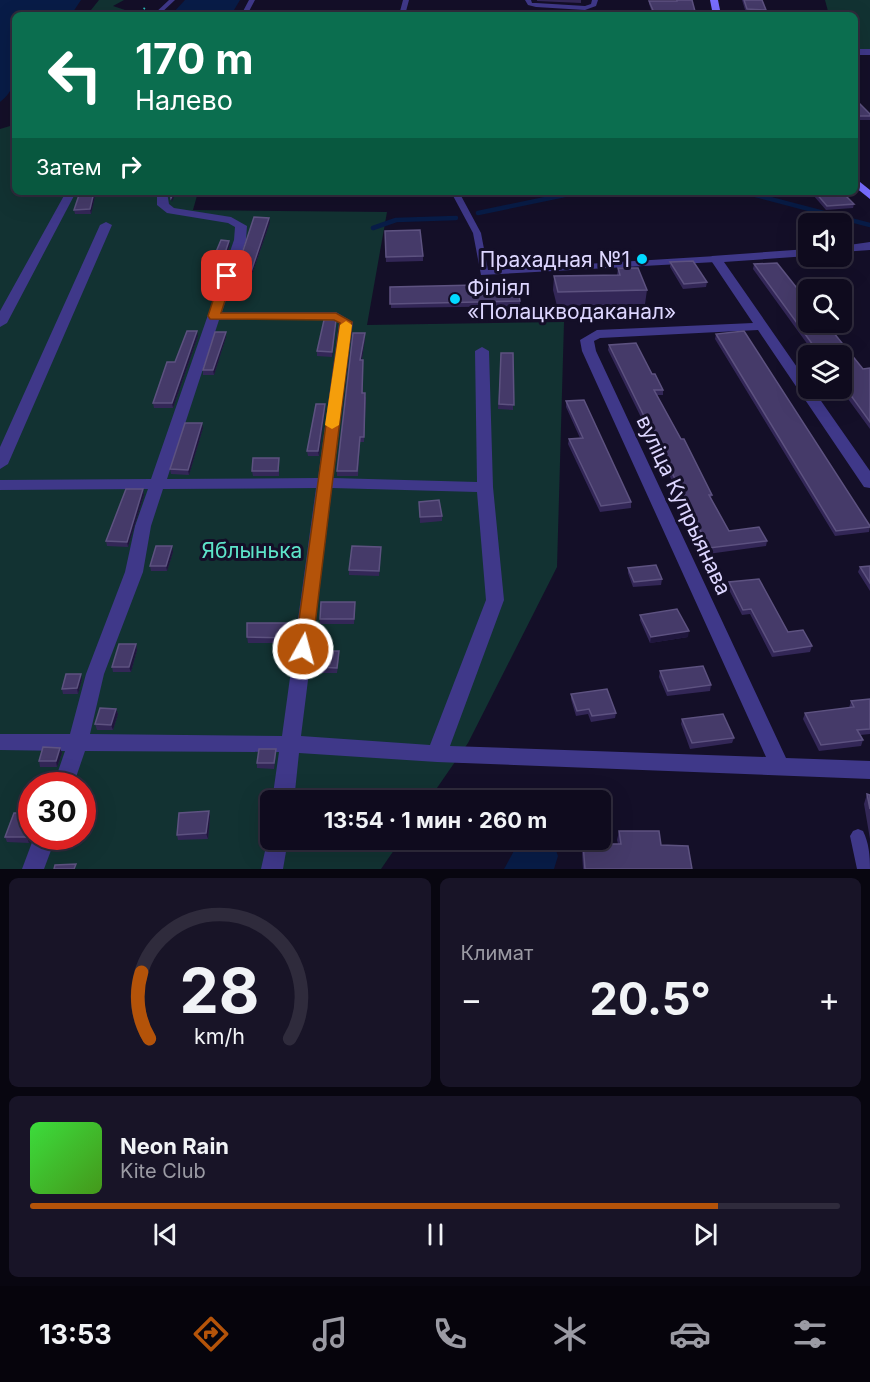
<!DOCTYPE html>
<html lang="ru">
<meta charset="utf-8">
<style>
body{margin:0;font-family:Inter,sans-serif;background:#181427;color:#f1f3f6;height:100vh;display:flex;flex-direction:column;font-size:22px;white-space:nowrap}
*{box-sizing:border-box;margin:0}
p{font-size:20px;color:#9b9ba4}
.icon{flex:none;width:33px;height:33px;fill:none;stroke:currentColor;stroke-width:2;stroke-linecap:round;stroke-linejoin:round}
.map{position:relative;height:869px;overflow:hidden}
.side{display:flex;flex-direction:column;gap:9px;padding:9px;background:#080610;flex:1}
.side>*{flex:none}
.hud{position:absolute;left:12px;top:12px;width:846px;height:183px;border-radius:9px;box-shadow:0 6px 24px #0002,0 0 0 2px #2f2b3c;background:#0b6e4f;color:#fff;overflow:hidden}
.fabs{position:absolute;left:798px;top:213px;display:grid;gap:12px}
.fabs a{display:grid;place-items:center;width:54px;height:54px;border-radius:9px;background:#0f0b1e;box-shadow:0 6px 24px #0002,0 0 0 2px #2f2b3c;font-size:30px}
.speed{position:absolute;left:18px;top:772px;display:flex;gap:12px;font-size:30px;font-weight:700;text-align:center}
.speed>*{display:grid;place-content:center;width:78px;height:78px;border-radius:50%;background:#0f0b1e;box-shadow:0 6px 24px #0002,0 0 0 2px #2f2b3c;line-height:1}
.speed .limit{border:9px solid #d22;background:#fff;color:#111}
.pin{position:absolute;display:grid;place-items:center;width:51px;height:51px;color:#fff;margin:-26px;border-radius:12px;box-shadow:0 3px 9px #0006}
.me{position:absolute;width:66px;margin:-33px;rotate:7deg;stroke-linejoin:round;filter:drop-shadow(0 0 4px #0008)}
.turn{display:flex;align-items:center;gap:21px;height:126px;padding:0 24px;font-size:27px}
.turn .icon{width:78px;height:78px;stroke-width:2.5}
.turn b{display:block;font-size:42px;line-height:51px}
.then{display:flex;align-items:center;height:57px;padding:0 24px;background:#0003;gap:12px;font-size:22px}
.big{font-size:45px;font-weight:700;line-height:1.1}
.side .widget{flex:1;display:flex;flex-direction:column;justify-content:center;gap:9px;min-width:0;padding:0 21px;border-radius:9px;background:#181427}
.side .dial{align-items:center;gap:0}
.dial svg{height:156px;overflow:visible;fill:none;stroke:#2f2b3c;stroke-width:7;stroke-linecap:round;text-anchor:middle}
.dial text{fill:#f1f3f6;stroke:none}
.song{display:flex;align-items:center;gap:18px}
.cover{width:72px;height:72px;border-radius:9px;background:linear-gradient(135deg,hsl(120 70% 55%),hsl(100 70% 35%))}
.played{height:6px;border-radius:3px;background:linear-gradient(90deg,#b45309 85%,#2f2b3c 85%)}
.keys{display:flex;justify-content:space-around;direction:ltr}
.heat{display:flex;justify-content:space-between;align-items:center;font-size:33px;direction:ltr}
.side .tiles{flex:1;display:grid;gap:9px;grid-template-columns:1fr 1fr}
.widget:last-child{grid-column:span 2}
.trip{position:absolute;left:260px;top:790px;width:351px;height:60px;border-radius:9px;background:#0f0b1e;box-shadow:0 6px 24px #0002,0 0 0 2px #2f2b3c;font-weight:700;line-height:60px;text-align:center}
.dock{display:flex;height:96px;justify-content:space-around;align-items:center;background:#06040c;color:#9b9ba4}
.dock .icon{width:42px;height:42px}
.dock .on{color:#b45309}
.dock b{font-size:27px;color:#f1f3f6}
.map>svg:first-child{display:block}
.green{fill:#123232;fill-rule:evenodd}
.water{fill:#081c47}
.lines{fill:none;stroke-linecap:round;stroke-linejoin:round}
.stream{stroke:#081c47;stroke-width:4.5}
.path{stroke:#2bbebc;stroke-width:2;stroke-dasharray:1.5 3;stroke-linecap:butt}
.lane{fill:#3f3889;fill-rule:evenodd}
.street{fill:#3f3889;fill-rule:evenodd}
.secondary{fill:#786dff;fill-rule:evenodd}
.wall{fill:#332757}
.shaded-wall{fill:#1f163c}
.building{fill:#453a69;stroke:#5d5280;stroke-width:1.5}
.route{fill:#b45309;stroke:#753606;stroke-width:1.5}
.slow{fill:#f59e0b}
.poi-dot{fill:#02d9ff;stroke:#140f28;stroke-width:2}
.labels{text-anchor:middle;dominant-baseline:central;stroke-width:6;stroke-linejoin:round;paint-order:stroke}
.poi-label{font-size:21px;fill:#ddd6ff;stroke:#140f28;text-anchor:end}
.street-label{font-size:21px;fill:#ddd6ff;stroke:#140f28}
.park-label{font-size:21px;fill:#5de4c9;stroke:#140f28}
</style>
<div class="map">
<svg width="870" height="869" viewBox="0 0 870 869">
<rect width="100%" height="100%" fill="#140f28"/>
<path class="green" d="M99,0H124L113,6L125,10L114,15H87Z
M825,0H870V49L855,50V15H829Z
M15,119V192H198L193,210L387,212L367,325L564,322L557,567L468,743L428,801H270V840H401L381,869H0V129L10,126ZM32,786H82V837H32Z"/>
<path class="water" d="M0,0H81L71,15H15C15,42 25,85 0,102Z
M185,0H240L231,15H171Z
M520,840H552L558,856L554,869H504Z"/>
<g class="lines">
<path class="stream" d="M744,192L870,225
M478,213L579,192
M373,228L396,220L456,218"/>
<path class="path" d="M137,15L147,6"/>
<path class="lane" d="M169,0H175L159,15H153Z
M249,0H255L247,15H241Z
M403,0H409L405,15H399Z
M525,0H531L532,3H536L585,6L591,4L592,0H598L596,6L585,10L536,7L528,5Z
M451,192H459L481,233L488,270L716,256L720,259L716,262L481,275L473,233Z
M858,829L863,831C869,843 870,856 870,869H857L850,836L853,831Z"/>
<path class="street" d="M855,49H870V55H855Z
M66,192H76L7,323L0,327V311Z
M157,192H167L169,204L174,208L231,217L247,226L246,240L222,312H336L353,322L333,478L477,482L475,351L482,347L489,351L493,487L504,600L450,746L766,757L582,351L580,340L597,330L753,323L710,259L712,256L808,249V256L724,262L808,383V388H812L870,471V488L864,487L758,330L600,338L594,341L596,351L786,758L870,761V779L437,762L299,753L294,801H272L279,752L85,751L73,786H53L65,751L0,750V734H70L86,674L125,572L135,526L148,489L0,490V480L151,479L234,240L235,227L228,223L167,213L157,205ZM219,320H333L339,323L318,478L167,479ZM316,488L282,736L90,734L104,674L143,572L151,526L163,489ZM332,488L477,492L486,600L430,745L301,736Z
M106,222L112,225L8,464L0,469V447L100,225Z
M870,242V250L842,252V246Z
M269,833L270,840H288L283,869H261Z
M34,837H56L44,869H22Z"/>
<path class="secondary" d="M710,0H718L721,15H713Z
M855,178L870,190V199L855,187Z"/>
</g>
<path class="wall" d="M537,0H581V3L537,1Z
M676,0H692L696,15H653L649,4V1H676Z
M742,0H762L766,10L765,14L746,13Z
M855,99L870,114V120H855Z
M80,192H96L91,214H75L74,210Z
M814,192H842L854,204L853,208L826,210L813,195Z
M270,222L251,277L236,276V272Z
M385,231L423,256V261L386,262Z
M230,245L219,276H209L208,271Z
M670,262L707,282L706,287L683,289L670,267Z
M754,264L863,369L870,368V429L840,388H842V356H816L753,269Z
M618,268L647,290L645,304L557,306L553,290L554,276L617,275Z
M390,287L520,301V306L391,308Z
M336,325L332,357L317,356V351Z
M226,332V337L214,375H203V370Z
M365,333V338L362,360L363,393L366,398L364,442H360L358,476H337V471Z
M716,334L870,526L869,532L835,536L715,339Z
M198,336L173,408H154L153,403L175,362Z
M609,345L652,374L663,390V395H657L712,495L711,498L729,531L767,541L766,546L708,554L608,350Z
M501,353H513V410L498,409Z
M566,401L631,502V508L600,512L568,444L569,439L580,438L566,407Z
M325,404V409L319,456H308L307,451Z
M203,428L189,475L171,474L170,469Z
M279,458V476H253L252,471Z
M143,489L144,495L128,547L107,546L106,541Z
M419,502L442,516V521L420,523Z
M381,547L379,576L349,575V570Z
M173,552L167,571H151L150,566Z
M870,566V591L858,572L860,567Z
M628,568L662,579L661,585L633,587L628,573Z
M729,582L788,632L812,646L810,652L772,657L750,614L742,615L728,588Z
M355,607L354,624H320V619Z
M640,615L688,637L650,643L640,620Z
M294,623V629L292,643H248L247,637Z
M136,644L137,650L131,672H113L112,667Z
M339,657L337,673H318V667Z
M660,671L711,685L710,691L667,696L659,677Z
M82,679L78,694H63L62,689Z
M571,694L616,713L615,718L591,722L588,714L576,716L571,699Z
M870,699V734L860,735L863,740L861,746L819,751L803,719L805,713L849,708L851,701Z
M116,709L118,714L113,730H97L95,724Z
M682,719L734,738L732,743L690,749L681,724Z
M276,749V754L274,769L257,768V763Z
M62,753L57,767H40L39,761Z
M867,794L870,795V839L864,804Z
M209,811L210,817L208,839L178,840L177,835Z
M32,813V837L29,843L7,842L5,837Z
M619,831L692,869H583L582,853L583,844H618L617,840Z"/>
<path class="shaded-wall" d="M94,192H96L91,214L90,209Z
M174,192H176L172,202L171,198Z
M269,218L270,222L251,277V272Z
M229,241L230,245L219,276V271Z
M336,320V325L332,357V352Z
M197,331L198,336L173,408L172,403Z
M226,332V337L214,375L213,370Z
M365,333V338L361,365L360,360Z
M325,404V409L319,456L318,451Z
M202,423L203,428L189,475L188,470Z
M143,489L144,495L128,547L127,542Z
M172,546L173,552L167,571L166,566Z
M294,623V629L292,643V638Z
M689,631L688,637L650,643L651,637Z
M136,644L137,650L131,672L129,667Z
M81,674L82,679L78,694L77,688Z
M116,709L118,714L113,730L111,725Z
M60,748L62,753L57,767L56,761Z
M209,811L210,817L208,839L206,833Z
M31,830L32,837L29,843L27,837Z"/>
<path class="building" d="M677,0H692L696,15H655L649,1H677Z
M744,0H762L766,10L747,9Z
M855,99L870,114V116H855Z
M80,192H94L90,209L74,210Z
M170,192H174L171,198Z
M815,192H842L854,204L827,206Z
M254,217L269,218L251,272H236Z
M420,230L423,256L386,257L385,231Z
M221,240L229,241L219,271H208Z
M693,261L707,282L684,284L670,262Z
M777,263L808,302V322H825L863,369L870,368V422L842,383V356H821L754,264Z
M618,268H638L647,290L558,292L554,276L620,275Z
M517,284L520,301L390,304V287Z
M324,320H336L332,352L317,351Z
M187,331H197L172,403H153L167,362H175Z
M744,331L870,526V527L836,531L716,334Z
M215,332H226L213,370H203Z
M353,333H365L360,360H363L362,393H365L364,437H360L357,471H337Z
M636,343L652,374H655L663,390H654L681,439H684L712,495H709L729,531L759,527L767,541L709,548L609,345Z
M501,353H513L514,405L499,404Z
M584,400L631,502L601,506L569,439L583,438L566,401Z
M316,404H325L318,451H307Z
M185,423H202L188,470L170,469Z
M253,458H279L278,471H252Z
M126,489H143L127,542L106,541Z
M439,500L442,516L420,517L419,502Z
M156,546H172L166,566H150Z
M352,546L381,547L379,571L349,570Z
M656,565L662,579L634,582L628,568Z
M870,566V583L860,567Z
M759,579L788,632L803,630L812,646L774,652L751,609L743,610L729,582Z
M321,602H355L354,619H320Z
M677,609L689,631L651,637L640,615Z
M247,623H294L292,638L247,637Z
M119,644H136L129,667H112Z
M320,651H339L337,668L318,667Z
M703,666L711,685L668,691L660,671Z
M66,674H81L77,688L62,689Z
M607,689L616,713L592,716L589,709L577,711L571,694Z
M870,699V729L857,730L863,740L821,745L805,713L854,707L851,701Z
M100,708L116,709L111,725L95,724Z
M723,714L734,738L692,743L682,719Z
M43,747L60,748L56,761H39Z
M259,749H276L274,763H257Z
M867,794L870,795V809Z
M209,811L206,833L177,835L179,813Z
M14,813H32V830L27,837H5Z
M619,831H659L661,845L688,846L692,869H585L583,844H621Z
M76,864L74,869H54L55,865Z"/>
<path class="route" d="M227,272L233,276L221,313H336L352,322L312,649L309,654H297L295,649L340,323L334,320L210,319L208,316L221,276Z"/>
<path class="slow" d="M346,321L352,325L339,425L332,429L325,425L340,325Z"/>
<g class="poi-dot">
<circle cx="642" cy="259" r="6"/>
<circle cx="455" cy="299" r="6"/>
</g>
<g class="labels">
<g class="poi-label">
<text x="630" y="259">Прахадная №1</text>
<text x="467" y="287" text-anchor="start">Філіял<tspan x="467" dy="24">«Полацкводаканал»</tspan></text>
</g>
<g class="street-label">
<text transform="translate(684 505) rotate(65)">вуліца Купрыянава</text>
</g>
<g class="park-label">
<text x="252" y="550">Яблынька</text>
</g>
</g>
</svg>
<div class="fabs">
<a><svg class="icon" aria-label="sound" viewBox="0 0 24 24"><path d="M4 9h4l5-4v14l-5-4H4zM17 9q2 3 0 6"/></svg></a>
<a><svg class="icon" aria-label="search" viewBox="0 0 24 24"><circle cx="10" cy="10" r="6"/><path d="M15 15l6 6"/></svg></a>
<a><svg class="icon" aria-label="layers" viewBox="0 0 24 24"><path d="M12 4l9 5-9 5-9-5zM3 14l9 5 9-5"/></svg></a>
</div>
<div class="speed"><div class="limit">30</div></div>
<div class="pin" style="left:227px;top:276px;background:#d93025"><svg class="icon" aria-label="arrive" viewBox="0 0 24 24"><path d="M6 21V4h12l-3 4 3 4H6"/></svg></div>
<svg class="me" style="left:303px;top:649px" viewBox="-20 -20 40 40"><circle r="17" fill="#b45309" stroke="#fff" stroke-width="3"/><path d="M0-11L8 9 0 5-8 9z" fill="#fff"/></svg>
<div class="trip">13:54 · 1 мин · 260 m</div>
<div class="hud">
<div class="turn"><svg class="icon" aria-label="left" viewBox="0 0 24 24"><path d="M17 20v-9H6M10 6l-5 5 5 5"/></svg><div><b>170 m</b>Налево</div></div>
<div class="then">Затем<svg class="icon" aria-label="right" viewBox="0 0 24 24"><path d="M7 20v-9h11M14 6l5 5-5 5"/></svg></div>
</div>
</div>
<section class="side">
<div class="tiles">
<div class="widget dial"><svg viewBox="0 0 100 80">
<path d="M14 69A42 42 0 1 1 86 69"/>
<path d="M14 69A42 42 0 0 1 10 35" stroke="#b45309"/>
<text x="50" y="56" font-size="32" font-weight="700">28</text>
<text x="50" y="72" font-size="11">km/h</text>
</svg></div>
<div class="widget"><p>Климат</p>
<div class="heat"><a>−</a><b class="big">20.5°</b><a>+</a></div>
</div>
<div class="widget">
<div class="song"><i class="cover"></i><div><b>Neon Rain</b><p>Kite Club</p></div></div>
<div class="played"></div>
<div class="keys"><svg class="icon" aria-label="previous" viewBox="0 0 24 24"><path d="M18 5L8 12l10 7zM5 5v14"/></svg><svg class="icon" aria-label="pause" viewBox="0 0 24 24"><path d="M8 5v14M16 5v14"/></svg><svg class="icon" aria-label="next" viewBox="0 0 24 24"><path d="M6 5l10 7-10 7zM19 5v14"/></svg></div>
</div>
</div>
</section>
<nav class="dock">
<b>13:53</b>
<svg class="icon on" aria-label="directions" viewBox="0 0 24 24"><path d="M12 3l9 9-9 9-9-9zM9 14v-3h6M13 9l2 2-2 2"/></svg>
<svg class="icon" aria-label="music" viewBox="0 0 24 24"><path d="M9 18V5l10-2v13"/><circle cx="6" cy="18" r="3"/><circle cx="16" cy="16" r="3"/></svg>
<svg class="icon" aria-label="phone" viewBox="0 0 24 24"><path d="M5 4h4l2 5-3 2q2 4 5 5l2-3 5 2v4C11 20 4 13 5 4z"/></svg>
<svg class="icon" aria-label="climate" viewBox="0 0 24 24"><path d="M12 3v18M4 7l16 10M4 17L20 7"/></svg>
<svg class="icon" aria-label="car" viewBox="0 0 24 24"><path d="M5 17H2v-5l4-1 3-4h7l3 4 3 1v5h-3M9 17h6M6 11h13"/><circle cx="7" cy="17" r="2"/><circle cx="17" cy="17" r="2"/></svg>
<svg class="icon" aria-label="filters" viewBox="0 0 24 24"><path d="M4 7h16M4 17h16"/><circle cx="9" cy="7" r="2"/><circle cx="15" cy="17" r="2"/></svg>
</nav>
